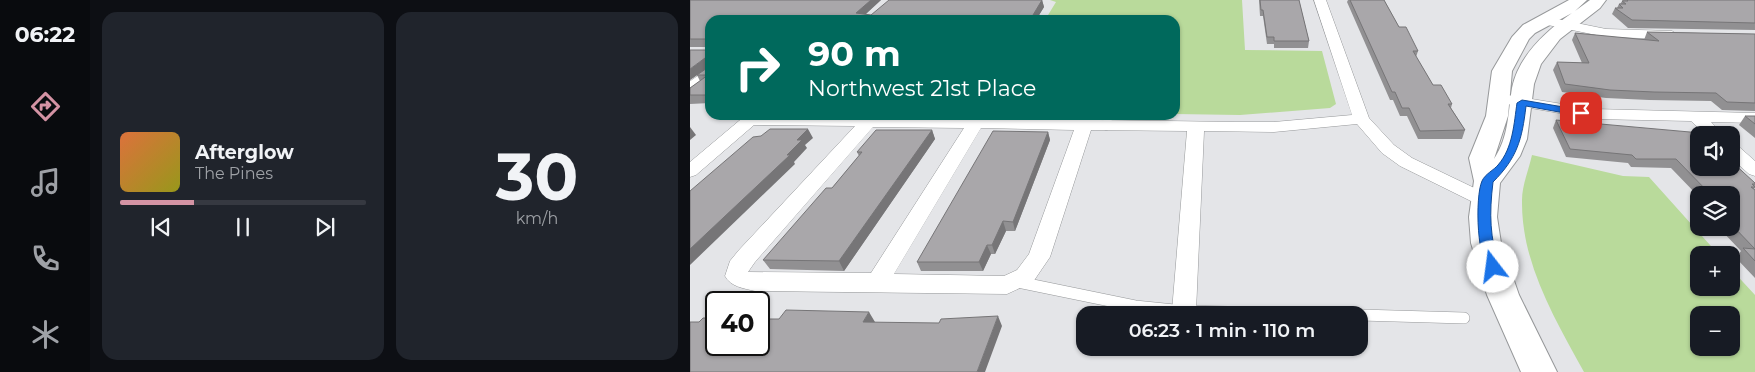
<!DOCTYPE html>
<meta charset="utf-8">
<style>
body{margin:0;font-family:Montserrat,sans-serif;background:#20242c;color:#f1f3f6;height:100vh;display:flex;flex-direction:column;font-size:19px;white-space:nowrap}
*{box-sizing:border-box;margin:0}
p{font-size:16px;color:#9ea1a6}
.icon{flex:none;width:28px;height:28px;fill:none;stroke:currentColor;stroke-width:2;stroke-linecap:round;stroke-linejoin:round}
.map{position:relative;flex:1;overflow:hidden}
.details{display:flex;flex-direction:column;gap:12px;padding:12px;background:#0d0f14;width:600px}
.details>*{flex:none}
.banner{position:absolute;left:15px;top:15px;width:475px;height:105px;border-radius:15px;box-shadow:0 1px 4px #0004;background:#00695c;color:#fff;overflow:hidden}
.fabs{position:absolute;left:1000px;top:126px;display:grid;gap:10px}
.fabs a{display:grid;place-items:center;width:50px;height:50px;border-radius:10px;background:#171b24;box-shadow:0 1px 4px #0004;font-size:25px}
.speed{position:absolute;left:15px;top:291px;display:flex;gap:10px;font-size:25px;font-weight:700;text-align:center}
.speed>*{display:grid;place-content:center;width:65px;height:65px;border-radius:50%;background:#171b24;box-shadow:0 1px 4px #0004;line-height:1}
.speed .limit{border:2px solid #111;border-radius:8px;background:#fff;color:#111}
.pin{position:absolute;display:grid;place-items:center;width:42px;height:42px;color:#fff;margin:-21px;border-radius:10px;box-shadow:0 2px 8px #0006}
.me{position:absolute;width:55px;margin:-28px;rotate:345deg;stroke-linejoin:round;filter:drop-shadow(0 0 4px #0008)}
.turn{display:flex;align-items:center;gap:18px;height:105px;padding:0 20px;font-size:22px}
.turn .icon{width:65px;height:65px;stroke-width:2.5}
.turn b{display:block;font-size:35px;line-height:42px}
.details .widget{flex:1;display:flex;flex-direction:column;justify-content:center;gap:8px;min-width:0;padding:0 18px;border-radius:15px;background:#20242c}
.details .dial{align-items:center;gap:0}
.dial b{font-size:65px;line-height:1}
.song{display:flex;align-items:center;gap:15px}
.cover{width:60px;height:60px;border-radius:8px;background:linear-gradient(135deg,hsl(20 70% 55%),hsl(60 70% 35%))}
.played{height:5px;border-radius:2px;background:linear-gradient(90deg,#d493a4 30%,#363941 30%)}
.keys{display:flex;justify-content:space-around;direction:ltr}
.details .tiles{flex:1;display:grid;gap:12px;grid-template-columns:repeat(2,1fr)}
.trip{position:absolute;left:386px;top:306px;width:292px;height:50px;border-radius:15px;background:#171b24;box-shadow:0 1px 4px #0004;font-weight:600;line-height:50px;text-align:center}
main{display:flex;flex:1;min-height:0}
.tabs{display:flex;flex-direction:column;width:90px;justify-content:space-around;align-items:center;background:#090b0e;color:#9ea1a6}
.tabs .icon{width:35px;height:35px}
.tabs .selected{color:#d493a4}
.tabs b{font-size:22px;color:#f1f3f6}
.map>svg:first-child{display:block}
.green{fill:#b9da9b;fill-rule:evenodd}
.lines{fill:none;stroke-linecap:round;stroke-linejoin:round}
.lane-far2-casing{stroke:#96989a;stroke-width:7}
.lane-far1-casing{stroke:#96989a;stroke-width:9}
.lane-casing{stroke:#96989a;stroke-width:12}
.street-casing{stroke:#96989a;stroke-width:1}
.secondary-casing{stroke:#96989a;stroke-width:2}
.lane-far2{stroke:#fff;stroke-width:6}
.lane-far1{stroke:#fff;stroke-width:8}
.lane{stroke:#fff;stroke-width:11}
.street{fill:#fff;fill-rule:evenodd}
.secondary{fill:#fff;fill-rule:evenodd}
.wall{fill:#919092}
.shaded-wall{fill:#767577}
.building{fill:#a9a7aa;stroke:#767577}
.route{fill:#1a73e8;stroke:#114b97}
</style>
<main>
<nav class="tabs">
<b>06:22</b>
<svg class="icon selected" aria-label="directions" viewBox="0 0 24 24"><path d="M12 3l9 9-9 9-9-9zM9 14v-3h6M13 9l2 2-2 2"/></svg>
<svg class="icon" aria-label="music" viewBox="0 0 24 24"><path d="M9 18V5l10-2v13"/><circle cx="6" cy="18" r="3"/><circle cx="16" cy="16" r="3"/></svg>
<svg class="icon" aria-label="phone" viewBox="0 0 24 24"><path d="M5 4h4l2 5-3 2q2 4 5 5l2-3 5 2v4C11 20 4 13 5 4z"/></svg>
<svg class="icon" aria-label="climate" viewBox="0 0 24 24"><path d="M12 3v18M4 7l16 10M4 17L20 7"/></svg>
</nav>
<section class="details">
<div class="tiles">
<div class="widget">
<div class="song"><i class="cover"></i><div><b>Afterglow</b><p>The Pines</p></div></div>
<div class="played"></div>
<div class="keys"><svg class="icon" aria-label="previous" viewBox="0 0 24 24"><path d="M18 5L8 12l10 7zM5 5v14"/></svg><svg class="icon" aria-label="pause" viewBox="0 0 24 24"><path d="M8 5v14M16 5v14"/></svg><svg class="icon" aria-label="next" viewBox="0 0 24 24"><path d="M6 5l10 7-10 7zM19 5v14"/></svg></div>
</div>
<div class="widget dial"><b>30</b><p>km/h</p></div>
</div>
</section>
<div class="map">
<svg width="1065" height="372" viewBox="0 0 1065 372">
<rect width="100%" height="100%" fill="#e4e5e8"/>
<path class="green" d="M360,0H552L555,50L632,51L646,104L640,108L550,115L485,114V20H355L366,2Z
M842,155L933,176L959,177L1029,255H1009V288H1041V269L1065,295V372H894C865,319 831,263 832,200C832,185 839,169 842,155ZM1009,315H1041V348H1009Z"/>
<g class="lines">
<g class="lane-far2-casing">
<path id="lane-far2" d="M0,85L20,71"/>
</g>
<g class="lane-far1-casing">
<path id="lane-far1" d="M416,126L419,115"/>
</g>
<g class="lane-casing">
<path id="lane" d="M328,282L445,306L494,311L665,315
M670,315L774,318"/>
</g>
<g class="street-casing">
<path id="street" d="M624,0H636L679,118L704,145L722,158L801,196L804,200L801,204L794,206L787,204L710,166L692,153L667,124L584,132L514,131L506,311L504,315H484L482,311L497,131L401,130L360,257L343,282L317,294L65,291C53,288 41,287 35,276L40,261L49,250L165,126L64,125L6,175L0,177V162L56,115L544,122H584L662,115ZM183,127L274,128L181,273L58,272L65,262ZM291,128L384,130L339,254L327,270L314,276L204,274Z
M857,17L916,29L982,31L988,35L982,39L916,37L853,24L851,21L853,18Z
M817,95L903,109L1065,113V123L1021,122L1034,135H1016L1001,121L903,119L812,103L809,100L812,97Z
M1041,144L1047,145L1065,161V176L1059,174L1041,158Z"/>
</g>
<g class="secondary-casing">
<path id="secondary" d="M879,0H897L885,11L900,0H916L910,8L870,39L851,64L844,84L837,139L830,156L810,183L807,217L811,243L829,295L867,372H831L797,295L781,243L779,217L784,181L779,158L796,116L802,71L822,37L833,25ZM882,13C856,31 829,55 822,88C818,112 819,137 804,159L818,116L822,71L839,39L845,33Z"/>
</g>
<use href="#lane-far2" class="lane-far2"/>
<use href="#lane-far1" class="lane-far1"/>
<use href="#lane" class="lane"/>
<use href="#street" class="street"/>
<use href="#secondary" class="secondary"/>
</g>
<path class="wall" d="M0,0H191L176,14L181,15L352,0L354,7L346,20H20V103L0,104V88L10,81L7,75L0,80L17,50V47H0Z
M569,0H609L619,41L618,48H584V44H577L573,16H570Z
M658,0H694L709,27L728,51L726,57L743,85L762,104L761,108L775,130L772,139H728L717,116H710L703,100H700L657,2Z
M933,0H1065V30L938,28L922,14L925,8H927L929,4H930Z
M957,32L1065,34V111L1032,110L1021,101L959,100L916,98L872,92L863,70L867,62L892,63L882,40L885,33L954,40Z
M1055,116H1065V138L1049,125Z
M866,120L1065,183V188L1064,189L1065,190V278L1046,258L1051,251L1029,228H1041V195H1009V197L981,168L941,167L938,163L876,157L863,128Z
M242,130L245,139L154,271L80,269L73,260L142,188L169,156L167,152Z
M358,132L360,140L325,231H316L305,254H301L293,271H231L227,262Z"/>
<path class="shaded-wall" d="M181,0H191L169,20L166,13Z
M352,0L354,7L346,20H340Z
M15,58L20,66L0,80V69Z
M0,127L6,135L0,140Z
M118,129L123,138L115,145L117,148L104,162L105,164L0,265V249L97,155L107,140Z
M242,130L245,139L154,271L149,261Z
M358,132L360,140L325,231L323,222Z
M313,221L316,231L305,254L302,245Z
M297,245L301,254L293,271L289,262Z
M179,312L185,322L179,332L173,322Z
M308,316L312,326L295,372H287Z"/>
<path class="building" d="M0,0H181L166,13L181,15L199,0H352L340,20H20V95H0V88L18,75H7L20,66V61L15,58L0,69V50H17V39H0Z
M570,0H609L619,41H584V37H577L573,10H571Z
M660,0H694L709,27H716L728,51H723L743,85H751L762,104H758L775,130L730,131L719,108H712L705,92H702Z
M937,0H1065V23L942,20L925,8H933L929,4H936L932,1H938Z
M957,32L1065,34V103L1037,102L1026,93L964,92L920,90L875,84L867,62L899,63L885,33L969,41Z
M1055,116H1065V124Z
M866,120L1011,133L1013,135H1009V168H1041V161L1065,183V184H1062L1065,187H1061L1065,190V261L1053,248L1065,249L1041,224V219H1044L1041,216V195H1021L986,159H946L942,155L880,149Z
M80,129H118L107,140H112L97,155H100L0,249V191L63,137L71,136Z
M186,130H242L149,261L73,260L136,188H142L172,152H167Z
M303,131L358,132L323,222L313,221L302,245H297L289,262H227Z
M96,310L179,312L173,322L249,323L251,319L308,316L287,372H0V322H9L13,318H26V345H69V319H89Z"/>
<path class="route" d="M832,100L891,110L895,113L891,116L836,106C832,140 827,158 803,182C799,215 800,236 809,267L803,272C786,267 785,196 792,181C795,174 804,170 808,165C823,148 824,123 827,103Z"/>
</svg>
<div class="fabs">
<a><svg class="icon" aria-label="sound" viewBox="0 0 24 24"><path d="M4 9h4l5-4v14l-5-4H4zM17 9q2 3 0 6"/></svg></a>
<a><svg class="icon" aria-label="layers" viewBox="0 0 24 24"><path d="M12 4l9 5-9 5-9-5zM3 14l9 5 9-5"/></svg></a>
<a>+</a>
<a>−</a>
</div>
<div class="speed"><div class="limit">40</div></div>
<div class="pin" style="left:891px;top:113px;background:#d93025"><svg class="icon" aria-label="arrive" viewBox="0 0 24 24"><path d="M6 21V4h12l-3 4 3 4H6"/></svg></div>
<svg class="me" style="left:803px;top:267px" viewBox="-20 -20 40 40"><circle r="19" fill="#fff"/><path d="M0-13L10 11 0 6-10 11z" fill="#1a73e8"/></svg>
<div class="trip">06:23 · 1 min · 110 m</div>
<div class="banner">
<div class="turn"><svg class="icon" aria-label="right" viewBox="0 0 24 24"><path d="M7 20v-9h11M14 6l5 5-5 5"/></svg><div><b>90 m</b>Northwest 21st Place</div></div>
</div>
</div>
</main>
